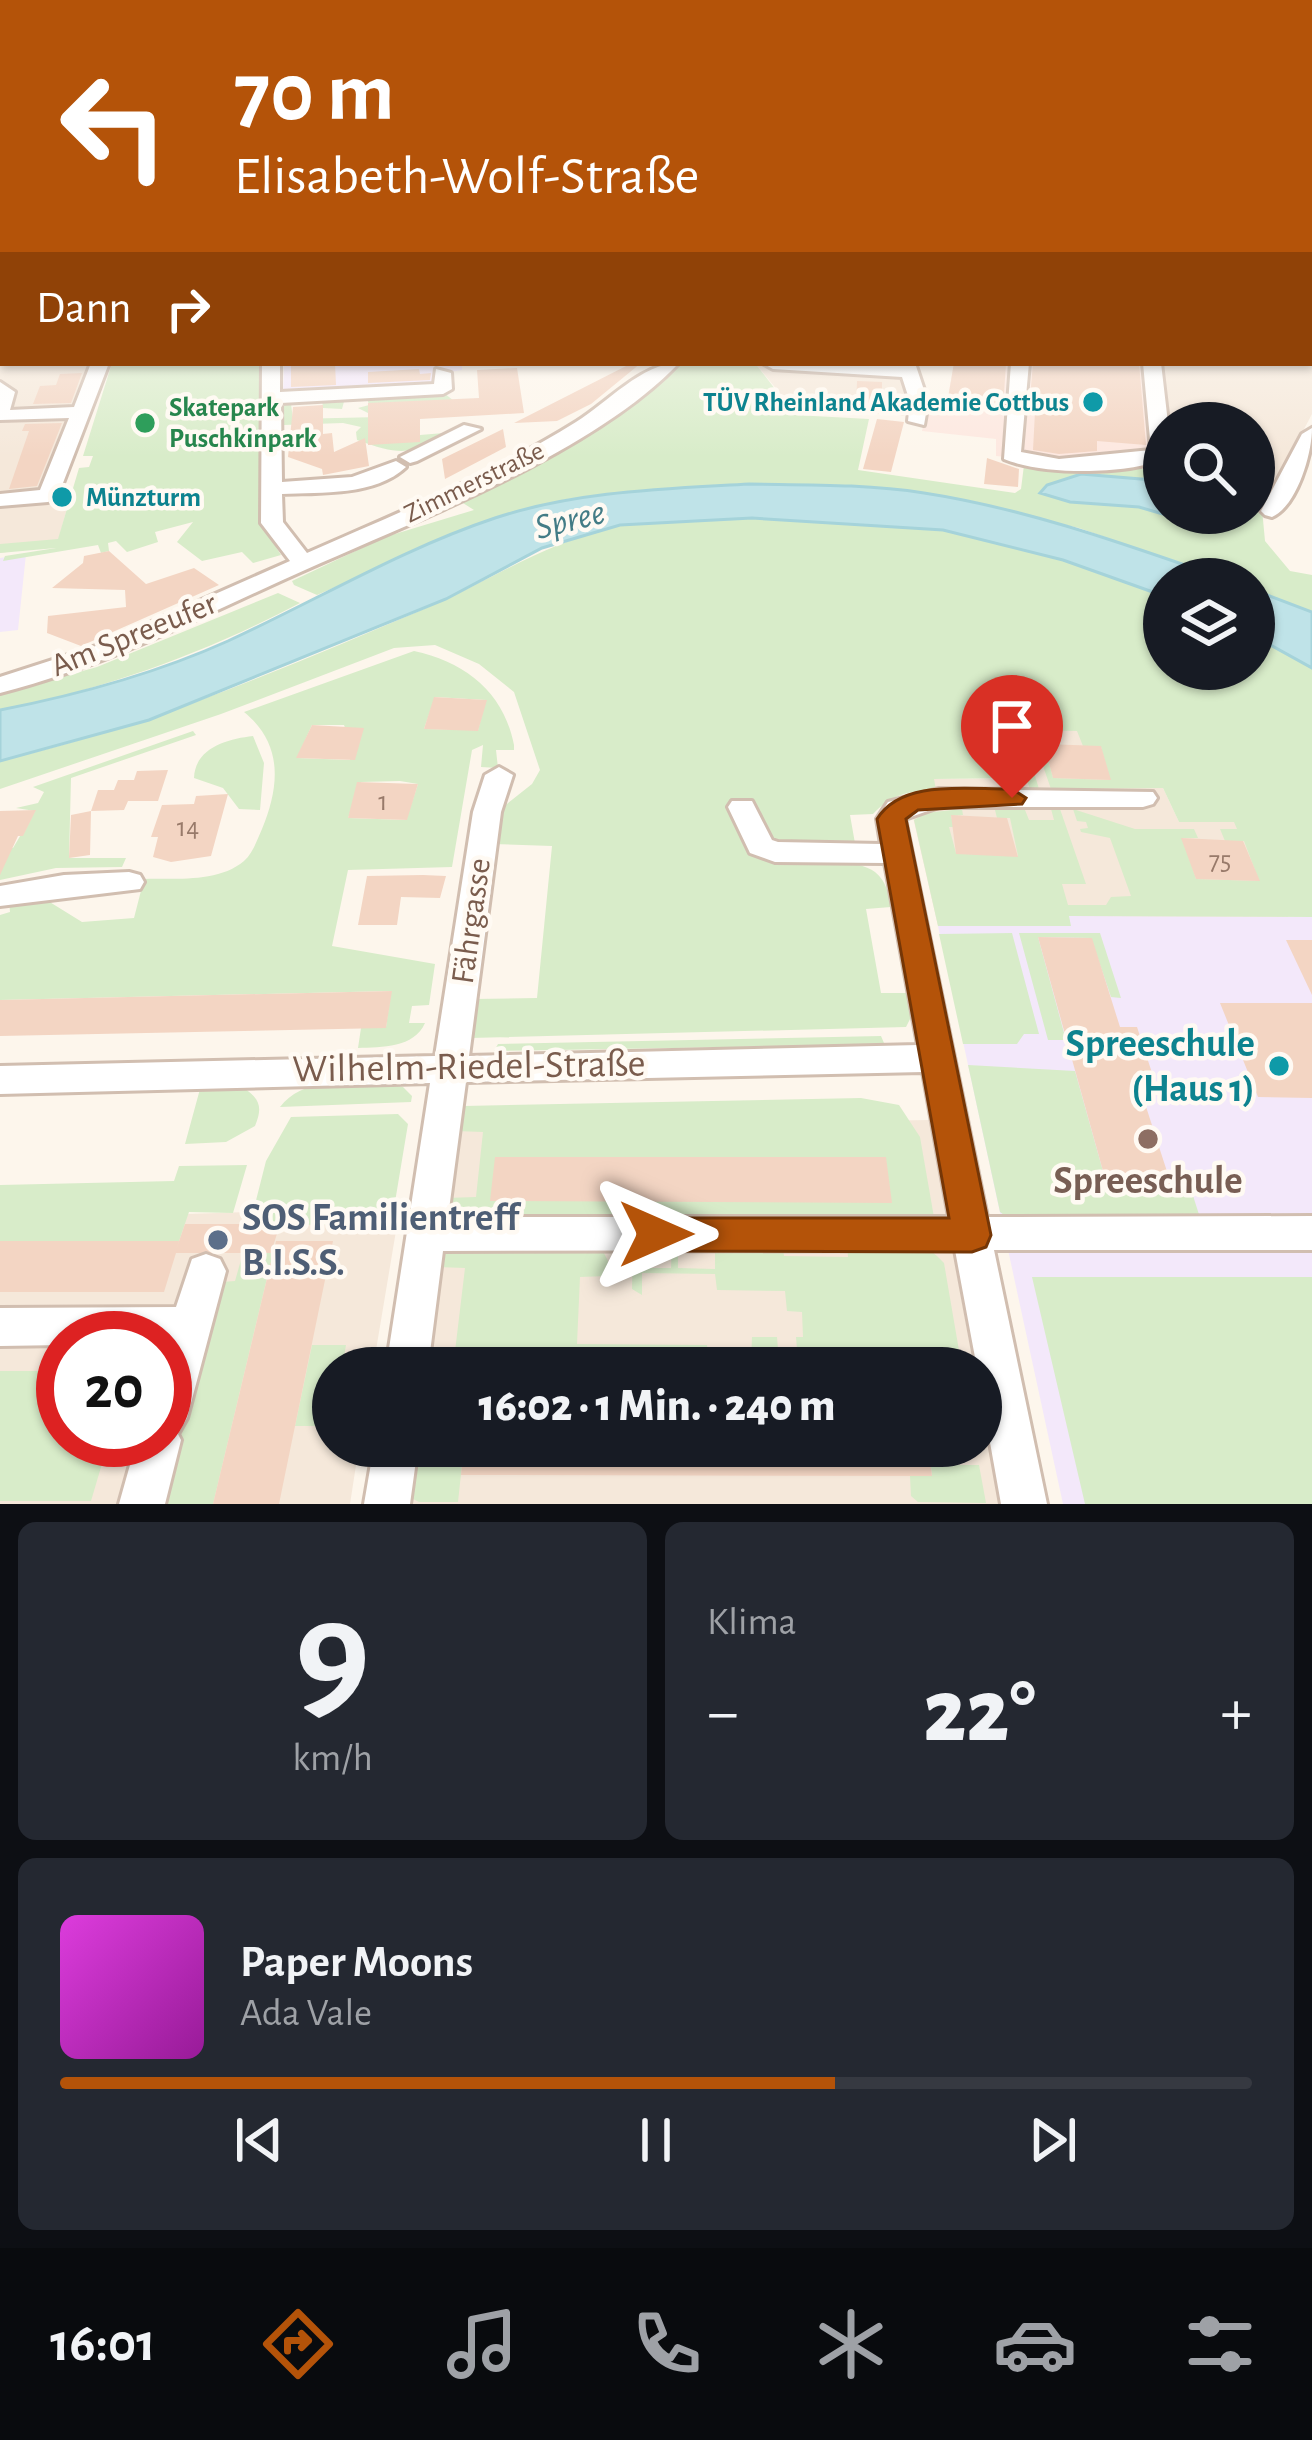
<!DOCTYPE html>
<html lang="de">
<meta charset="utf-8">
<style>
body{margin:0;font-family:"Alegreya Sans",sans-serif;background:#242831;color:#f1f3f6;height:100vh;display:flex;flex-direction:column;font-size:45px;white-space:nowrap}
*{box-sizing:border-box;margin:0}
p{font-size:39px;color:#9ea1a6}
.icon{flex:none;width:66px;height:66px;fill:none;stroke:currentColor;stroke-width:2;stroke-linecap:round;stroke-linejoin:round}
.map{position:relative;height:1504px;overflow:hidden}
.details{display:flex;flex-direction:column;gap:18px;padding:18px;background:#0d0f14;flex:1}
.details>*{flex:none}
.hud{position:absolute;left:0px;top:0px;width:1314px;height:366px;box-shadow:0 3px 9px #0004;background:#b45309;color:#fff;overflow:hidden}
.tools{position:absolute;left:1143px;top:402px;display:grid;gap:24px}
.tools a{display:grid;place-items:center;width:132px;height:132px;border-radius:50%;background:#171b24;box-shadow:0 3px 9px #0004;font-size:60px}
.speed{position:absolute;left:36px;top:1311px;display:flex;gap:24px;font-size:60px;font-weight:700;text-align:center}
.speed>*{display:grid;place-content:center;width:156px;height:156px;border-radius:50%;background:#171b24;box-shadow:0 3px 9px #0004;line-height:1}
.speed .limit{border:18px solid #d22;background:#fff;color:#111}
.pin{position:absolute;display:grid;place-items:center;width:102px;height:102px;color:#fff;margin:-123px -51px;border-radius:50% 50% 50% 0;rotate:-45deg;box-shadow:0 0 12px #0007}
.pin .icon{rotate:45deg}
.me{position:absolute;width:132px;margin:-66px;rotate:90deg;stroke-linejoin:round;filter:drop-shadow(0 0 9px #0008)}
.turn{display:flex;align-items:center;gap:42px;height:252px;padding:0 36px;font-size:54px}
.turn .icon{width:156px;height:156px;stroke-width:2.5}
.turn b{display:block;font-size:84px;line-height:102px}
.then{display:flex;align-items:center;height:114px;padding:0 36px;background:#0003;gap:24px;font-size:45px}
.big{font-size:90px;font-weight:800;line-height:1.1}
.details .card{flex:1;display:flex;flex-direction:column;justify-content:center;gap:18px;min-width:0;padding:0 42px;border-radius:18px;background:#242831}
.details .dial{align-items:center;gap:0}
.dial b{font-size:156px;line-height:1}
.song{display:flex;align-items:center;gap:36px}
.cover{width:144px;height:144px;border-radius:18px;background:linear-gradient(135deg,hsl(300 70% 55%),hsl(300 70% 35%))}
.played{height:12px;border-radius:6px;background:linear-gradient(90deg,#b45309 65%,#363941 65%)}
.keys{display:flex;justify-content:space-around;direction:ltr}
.heat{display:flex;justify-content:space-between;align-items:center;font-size:66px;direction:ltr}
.details .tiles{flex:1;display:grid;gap:18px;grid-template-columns:1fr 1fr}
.card:last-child{grid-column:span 2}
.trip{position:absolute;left:312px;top:1347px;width:690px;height:120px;border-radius:60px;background:#171b24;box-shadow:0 3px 9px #0004;font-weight:800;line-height:120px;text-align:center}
.menu{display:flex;height:192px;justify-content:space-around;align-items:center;background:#090b0e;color:#9ea1a6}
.menu .icon{width:84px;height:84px}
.menu .selected{color:#b45309}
.menu b{font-size:54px;color:#f1f3f6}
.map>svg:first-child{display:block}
.residential{fill:#f5e8da;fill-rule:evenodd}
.commercial{fill:#fde8e0}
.education{fill:#f3e8fa}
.green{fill:#d8ecc9;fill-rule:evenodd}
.water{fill:#bfe3e8;stroke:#a5d3da;stroke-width:3}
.building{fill:#f3d5c3}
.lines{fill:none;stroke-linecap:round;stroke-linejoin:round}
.minor-casing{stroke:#d1beb0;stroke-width:6}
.minor{fill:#fff;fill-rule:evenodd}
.route{fill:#b45309;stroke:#753606;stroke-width:3}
.culture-dot{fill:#0f9aa8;stroke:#fffaf3;stroke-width:4.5}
.leisure-dot{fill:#2e9e5b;stroke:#fffaf3;stroke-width:4.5}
.education-dot{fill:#8d6e63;stroke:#fffaf3;stroke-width:4.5}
.service-dot{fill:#5c6f8a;stroke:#fffaf3;stroke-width:4.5}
.labels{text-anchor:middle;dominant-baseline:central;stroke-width:9;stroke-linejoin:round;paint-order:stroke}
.far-culture-label{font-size:27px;font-weight:bold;fill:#0d838f;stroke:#fffaf3;text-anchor:end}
.far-leisure-label{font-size:27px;font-weight:bold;fill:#27864d;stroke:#fffaf3;text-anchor:start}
.far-street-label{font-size:27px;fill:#7a5c4d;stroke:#fffaf3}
.number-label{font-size:27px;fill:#987a6a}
.street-label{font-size:33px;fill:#7a5c4d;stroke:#fffaf3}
.water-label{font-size:36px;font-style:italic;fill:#437c86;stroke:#fffaf3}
.near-culture-label{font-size:39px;font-weight:bold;fill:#0d838f;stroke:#fffaf3;text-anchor:end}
.near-street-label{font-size:39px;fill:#7a5c4d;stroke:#fffaf3}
.near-education-label{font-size:39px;font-weight:bold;fill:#785e54;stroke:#fffaf3}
.near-service-label{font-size:39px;font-weight:bold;fill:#4e5e75;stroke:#fffaf3;text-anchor:start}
</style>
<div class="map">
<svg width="1312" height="1504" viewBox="0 0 1312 1504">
<rect width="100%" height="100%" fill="#fdf6ec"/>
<path class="residential" d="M0,330L3,363H96L43,492L0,497Z
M1312,343V414L1262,509L1254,506V423H1165L1158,363H1311Z
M755,363H897L911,402L910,416L792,408Z
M69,501L57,545L0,553V506Z
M1018,725L1107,726L1163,788L1179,822H1242L1288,917L938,926L907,791L935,790L933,779L1035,778Z
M929,1120L974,1368H420L454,1128Z
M400,1207L373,1368H333V1446H359L350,1504H0V1220ZM63,1338H165V1440H63Z
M981,1406L999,1504H401L409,1446H981Z"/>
<path class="commercial" d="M954,363H1147L1156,452L1066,463L996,456V439L922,431L929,401L947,402Z"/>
<path class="education" d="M284,363H462V370L437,374L438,384L283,395Z
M26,554L18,630L0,632V558Z
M1068,916L1312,917V1504H1063L938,926H1070Z"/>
<path class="green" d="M112,363H264L262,525L281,555L253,563L242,552L202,561L177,542L193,522L155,532L158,542L127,552L116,541L108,543L109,551L101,553L98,545L3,561L5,556L56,548L0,553V544L58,539L79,468L89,467L93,456H83Z
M683,363H755L795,415L869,419L858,470L1015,493L1021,489L1024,465L1132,463L1164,481L1081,474L1070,502L1139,507L1216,530L1220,520L1216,513L1262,509L1265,541L1290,571L1312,575V612L1254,589V579H1225L1079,528L924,493L842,485L749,484L567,499L495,518L317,595L294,585L292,581L385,537L474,510L455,498L601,425Z
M417,393H444L454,401L408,402L419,441L420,435L456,432C411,454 404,457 357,440L356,432L361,427L343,423L284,425V399L345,398L342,409L323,408L322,400L291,404L293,419L380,417L368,406V413L358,408L369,405L367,398H354Z
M752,518L943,530L1063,560L1164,596V669H1254V636L1312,668V917L1069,916L1071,926H938L914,820L925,813L962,809L963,815L951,816L954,827H949L956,853L1018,856L1010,818H997L995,810H1025L1029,820H1054L1051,809H1060L1086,884H1062L1068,905H1106L1111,897L1131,896L1110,838L1081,832L1080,829L1088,828L1086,822L1077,821L1073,809L1135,829H1194L1198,838H1183L1196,879L1259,881L1244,841H1225L1220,829H1237L1234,822H1179L1163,788L1051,789L1035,743L1038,740L1058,741L1044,744L1053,778L1110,780L1101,747L1083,746L1077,731L1021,730L1039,789H1030L1026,778L934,779L936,790C908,791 892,794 873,814L850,815L856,849L750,844C776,849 858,859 875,872C887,882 888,893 891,907L866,909L881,993H908L911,1017L906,1027L470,1038L473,999L537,998L552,846L493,844L498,811L532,784L540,770L514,692L479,664L435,645L394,648L221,714L0,789V761C149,727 290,666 431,606C495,578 545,543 615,527C658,517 708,520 752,518Z
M278,593L300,603C205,653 106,689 0,710V694L97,667Z
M414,651C466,662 504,693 514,745V750H496L498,768L481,767L483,745L472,750L452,867L348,870L332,946L435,964L429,1005L412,1006L409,1023H425C414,1048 382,1047 358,1048L361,1028L386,1027L391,991L0,1000V915L10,912L9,900L40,896L82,922L134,918L144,879C175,878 218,883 244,861C253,853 257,840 262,829C280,785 283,744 244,712ZM435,697L486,700L478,730L424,729ZM312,725H344L353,750L350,760L297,758ZM400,781L418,784L406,820L348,818L361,782Z
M193,731L196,735L71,778L69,858H126L122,867L56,868L0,880V849L13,848L35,811L16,808L38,803L44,792L33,787Z
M253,736L264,763L260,810L239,809L223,788L194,778C195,748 227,739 253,736Z
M1012,933L1039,1034H1024L1017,1044H963L939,934Z
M1019,933H1100L1121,998L1111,997L1091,938L1038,937L1066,1040H1048Z
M881,1036L884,1043L859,1045L494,1051L498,1044Z
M968,1065L1075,1071L1108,1189L1172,1190L1168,1176L1187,1177L1203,1227L1018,1225L1000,1212Z
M376,1082L403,1087L412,1096L411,1102L280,1107C302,1078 343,1083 376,1082Z
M242,1087C260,1098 263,1107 255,1126L226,1142L185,1144L200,1089Z
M861,1098L899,1105L920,1137L935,1223L443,1221L446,1198L476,1197L483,1132L455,1131L464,1106Z
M398,1114L408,1124L391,1226L250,1224L266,1161L291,1117Z
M247,1165L233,1213L189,1212L179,1241H0V1185L174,1181L179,1166Z
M647,1241L646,1268H671L672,1241H678V1268L715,1269V1242H782L784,1256L848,1257L847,1242L927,1248L937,1256L944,1263L962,1368H453L465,1268L437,1267L440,1249L601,1247L608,1261L607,1276L580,1277L577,1344L707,1345L708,1352L720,1353L721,1361L751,1362L752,1337H777L779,1362H798L796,1337H803L802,1312L787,1311L785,1291L717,1290L715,1274L642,1273V1295L632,1289L633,1248Z
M243,1253H273L213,1504H163L222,1282L235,1281Z
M1032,1277H1312V1504H1085Z
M312,1345H346L342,1368H333L331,1426H295Z
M0,1371H63V1440H109L91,1501H0Z
M444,1446H464L458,1502H419L407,1496L411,1465H442Z
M928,1446H952L955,1465H979L986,1503L918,1502L911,1496L910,1476L932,1475Z"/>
<path class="water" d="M1081,474L1164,481V513H1216L1220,519L1217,530L1139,507L1070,502L1040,493L1047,485Z
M749,484C808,485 866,484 924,493C1028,509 1127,545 1225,579H1164V596L1063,560L943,530L752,518L620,525L542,548L446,599L149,720L0,761V710C77,695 157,673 228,641C317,600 402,549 495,518C577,491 664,489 749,484Z
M1254,590L1312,612V668L1254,636Z"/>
<path class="building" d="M291,363H335L336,385L291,387Z
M632,363H641L591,404L557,421L514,423Z
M954,363H1006L1003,409L947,404Z
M1033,363H1139L1146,445L1097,441V451L1059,454L1033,450L1035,412L1029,411Z
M517,368L524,413L420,419V442L368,445V403L479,398L477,370Z
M419,369L420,374L431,373L430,380L368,383V372Z
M82,373L71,403L33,404L40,386L56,385L60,374Z
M857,381L882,382V412L856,411Z
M323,405V434L332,433L334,452L365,438L369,466L323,475L322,469L288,457L293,407Z
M877,419L904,422L891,472L863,469Z
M62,423L37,486L9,489L29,431H22L25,424Z
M503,429L506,447L445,479L442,459Z
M987,458L1019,469L1018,487L984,484Z
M109,551L146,584L194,568L219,585L81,646L47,633L48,616L126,607L125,590L52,588L83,563L84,556Z
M434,697L487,700L478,731L424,729Z
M312,725L364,728L355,760L296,758Z
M1044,744L1101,746L1111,780L1053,778Z
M168,770L158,801H128L124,810L91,811L98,790H114L118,780H134L137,771Z
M357,782L418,784L407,820L348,818Z
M228,794L211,856L171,862L153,857L158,837H151L162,805L194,804L196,796Z
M36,810L23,836H18L0,875V811Z
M91,811L90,855L69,858L71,815Z
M951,815L1007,818L1018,857L956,854Z
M1181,838L1243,841L1260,881L1196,879Z
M367,876L423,875L446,876L440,898L401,897L397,925H358Z
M1038,937L1092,938L1120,1027H1137L1155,1082H1138L1173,1190L1108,1189Z
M1286,940H1312V995Z
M392,991L386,1028L0,1036V1000Z
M1220,1003H1312V1098L1258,1097Z
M495,1157H886L892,1203L490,1201Z
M185,1224H280L271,1253H176L164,1292H0V1241H179L176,1250Z
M276,1241H333L279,1504H213Z
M464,1446H928L932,1476L461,1475Z"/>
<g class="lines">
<g class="minor-casing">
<path id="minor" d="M1311,256L1312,257V267L1311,266Z
M1312,286V299H1311V286Z
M0,319H3V329H0Z
M1311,330H1312V340H1311Z
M3,344V356L0,357V345Z
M91,363H109L58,496L48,502L0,506V494L40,490L69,418L0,420V382L15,392L10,410L74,407Z
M262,363H280V392L434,384L436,369L451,373L452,389L443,394L281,403L282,482L352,477L396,461L406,467C375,496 322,492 282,494L283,522L307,553C398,513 491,475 576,422C607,403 642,363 679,363C595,452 417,520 305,570C204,615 107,666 0,693V677L102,644L290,561L261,523Z
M845,363H915L928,402L924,425L908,421L910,402L902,377L773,369L764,364Z
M1011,363H1029L1021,452L1059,459L1151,450L1143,363H1161L1168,423H1164V459C1126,475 1042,475 1004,459Z
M464,425L481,429L417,461L410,463L400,457Z
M1312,428C1312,454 1297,506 1272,517L1265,515L1261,511L1302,434Z
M499,767L513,775L501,812L469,1056L918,1045L885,863L775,862L750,853L728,807L732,801H752L772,840L778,842L881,844L877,819L888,802L939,789L1153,792L1157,798L1153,804L1143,807H939L905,819L987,1217L1312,1216V1250H994L1047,1504H1001L981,1392V1368H977L955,1250L443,1251L428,1368H386L430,1083L0,1094V1066L435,1056L473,812L485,775ZM923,1072L949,1217H448L466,1082Z
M129,872L140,875L144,882L140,889L0,906V886L64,875Z
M206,1254L220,1259L226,1271L187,1418L178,1434L181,1440L165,1504H119L137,1440H165V1338H63V1345L0,1346V1308L176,1307L192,1259Z
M374,1446H418L410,1504H364Z"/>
</g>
<use href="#minor" class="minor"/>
</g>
<linearGradient id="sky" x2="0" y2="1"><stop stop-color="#97c7e8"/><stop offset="0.54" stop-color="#fefbf6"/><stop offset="1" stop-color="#fefbf6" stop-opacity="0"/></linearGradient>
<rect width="1312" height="457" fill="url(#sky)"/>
<path class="route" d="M1012,789L1026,798L1022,804L918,810L906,819L991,1235L986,1247L972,1252L656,1251L642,1246L637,1234L642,1223L656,1218H949L877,819C902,778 969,790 1012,789Z"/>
<g class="culture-dot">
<circle cx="1093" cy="402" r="12"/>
<circle cx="62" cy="497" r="12"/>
<circle cx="1279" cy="1066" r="12"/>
</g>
<circle class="leisure-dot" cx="145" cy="423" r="12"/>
<circle class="education-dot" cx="1148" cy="1139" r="12"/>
<circle class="service-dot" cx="218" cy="1240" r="12"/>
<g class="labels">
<g class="far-culture-label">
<text x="1069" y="402">TÜV Rheinland Akademie Cottbus</text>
<text x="86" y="497" text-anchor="start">Münzturm</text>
</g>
<g class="far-leisure-label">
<text x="169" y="407">Skatepark<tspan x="169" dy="31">Puschkinpark</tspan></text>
</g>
<g class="far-street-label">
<text transform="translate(474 482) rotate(-26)">Zimmerstraße</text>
</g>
<g class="number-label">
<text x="383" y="801">1</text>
<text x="188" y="827">14</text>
<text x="1220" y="860">75</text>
</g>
<g class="street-label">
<text transform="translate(134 635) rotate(-22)">Am Spreeufer</text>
<text transform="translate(472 921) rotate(-82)">Fährgasse</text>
</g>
<g class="water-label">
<text transform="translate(570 520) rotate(-14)">Spree</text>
</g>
<g class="near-culture-label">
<text x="1255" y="1044">Spreeschule<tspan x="1255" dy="45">(Haus 1)</tspan></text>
</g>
<g class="near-street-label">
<text transform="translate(469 1067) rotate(-1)">Wilhelm-Riedel-Straße</text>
</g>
<g class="near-education-label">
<text x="1148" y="1181">Spreeschule</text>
</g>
<g class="near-service-label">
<text x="242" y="1218">SOS Familientreff<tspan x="242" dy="45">B.I.S.S.</tspan></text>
</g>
</g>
</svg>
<div class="tools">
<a><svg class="icon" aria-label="search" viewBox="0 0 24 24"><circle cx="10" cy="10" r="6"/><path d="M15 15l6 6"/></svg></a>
<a><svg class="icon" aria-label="layers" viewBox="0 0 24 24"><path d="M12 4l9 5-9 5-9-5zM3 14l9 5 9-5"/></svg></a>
</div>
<div class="speed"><div class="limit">20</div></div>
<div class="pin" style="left:1012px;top:798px;background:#d93025"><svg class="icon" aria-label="arrive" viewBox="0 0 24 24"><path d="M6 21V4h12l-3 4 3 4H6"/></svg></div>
<svg class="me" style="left:656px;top:1234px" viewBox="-20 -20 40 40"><path d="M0-17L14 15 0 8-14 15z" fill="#b45309" stroke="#fff" stroke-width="4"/></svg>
<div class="trip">16:02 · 1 Min. · 240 m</div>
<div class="hud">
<div class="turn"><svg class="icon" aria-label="left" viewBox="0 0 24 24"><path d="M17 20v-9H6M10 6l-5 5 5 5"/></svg><div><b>70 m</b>Elisabeth-Wolf-Straße</div></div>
<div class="then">Dann<svg class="icon" aria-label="right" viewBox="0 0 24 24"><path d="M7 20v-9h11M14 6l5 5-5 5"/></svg></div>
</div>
</div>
<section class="details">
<div class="tiles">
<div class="card dial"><b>9</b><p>km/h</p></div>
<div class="card"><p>Klima</p>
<div class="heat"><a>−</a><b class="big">22°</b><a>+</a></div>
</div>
<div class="card">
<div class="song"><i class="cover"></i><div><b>Paper Moons</b><p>Ada Vale</p></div></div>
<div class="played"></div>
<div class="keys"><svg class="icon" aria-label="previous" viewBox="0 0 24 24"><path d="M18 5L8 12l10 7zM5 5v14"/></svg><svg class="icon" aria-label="pause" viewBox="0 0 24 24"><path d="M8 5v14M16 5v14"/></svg><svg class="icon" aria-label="next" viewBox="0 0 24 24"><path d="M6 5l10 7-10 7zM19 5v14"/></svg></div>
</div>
</div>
</section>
<nav class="menu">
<b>16:01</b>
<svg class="icon selected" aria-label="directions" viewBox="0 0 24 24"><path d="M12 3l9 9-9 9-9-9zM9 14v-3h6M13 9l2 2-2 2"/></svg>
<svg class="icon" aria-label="music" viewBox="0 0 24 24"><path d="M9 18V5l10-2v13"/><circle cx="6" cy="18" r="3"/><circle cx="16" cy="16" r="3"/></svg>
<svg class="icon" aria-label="phone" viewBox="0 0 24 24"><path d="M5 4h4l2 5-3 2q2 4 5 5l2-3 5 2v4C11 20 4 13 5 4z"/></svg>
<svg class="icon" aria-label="climate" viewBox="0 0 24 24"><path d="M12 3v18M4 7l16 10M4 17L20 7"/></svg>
<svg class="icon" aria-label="car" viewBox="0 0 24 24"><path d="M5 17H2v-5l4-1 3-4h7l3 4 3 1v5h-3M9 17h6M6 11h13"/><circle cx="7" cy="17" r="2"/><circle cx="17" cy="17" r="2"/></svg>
<svg class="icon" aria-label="filters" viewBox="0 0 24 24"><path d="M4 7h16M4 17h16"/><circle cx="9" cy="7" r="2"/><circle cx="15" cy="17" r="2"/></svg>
</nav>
